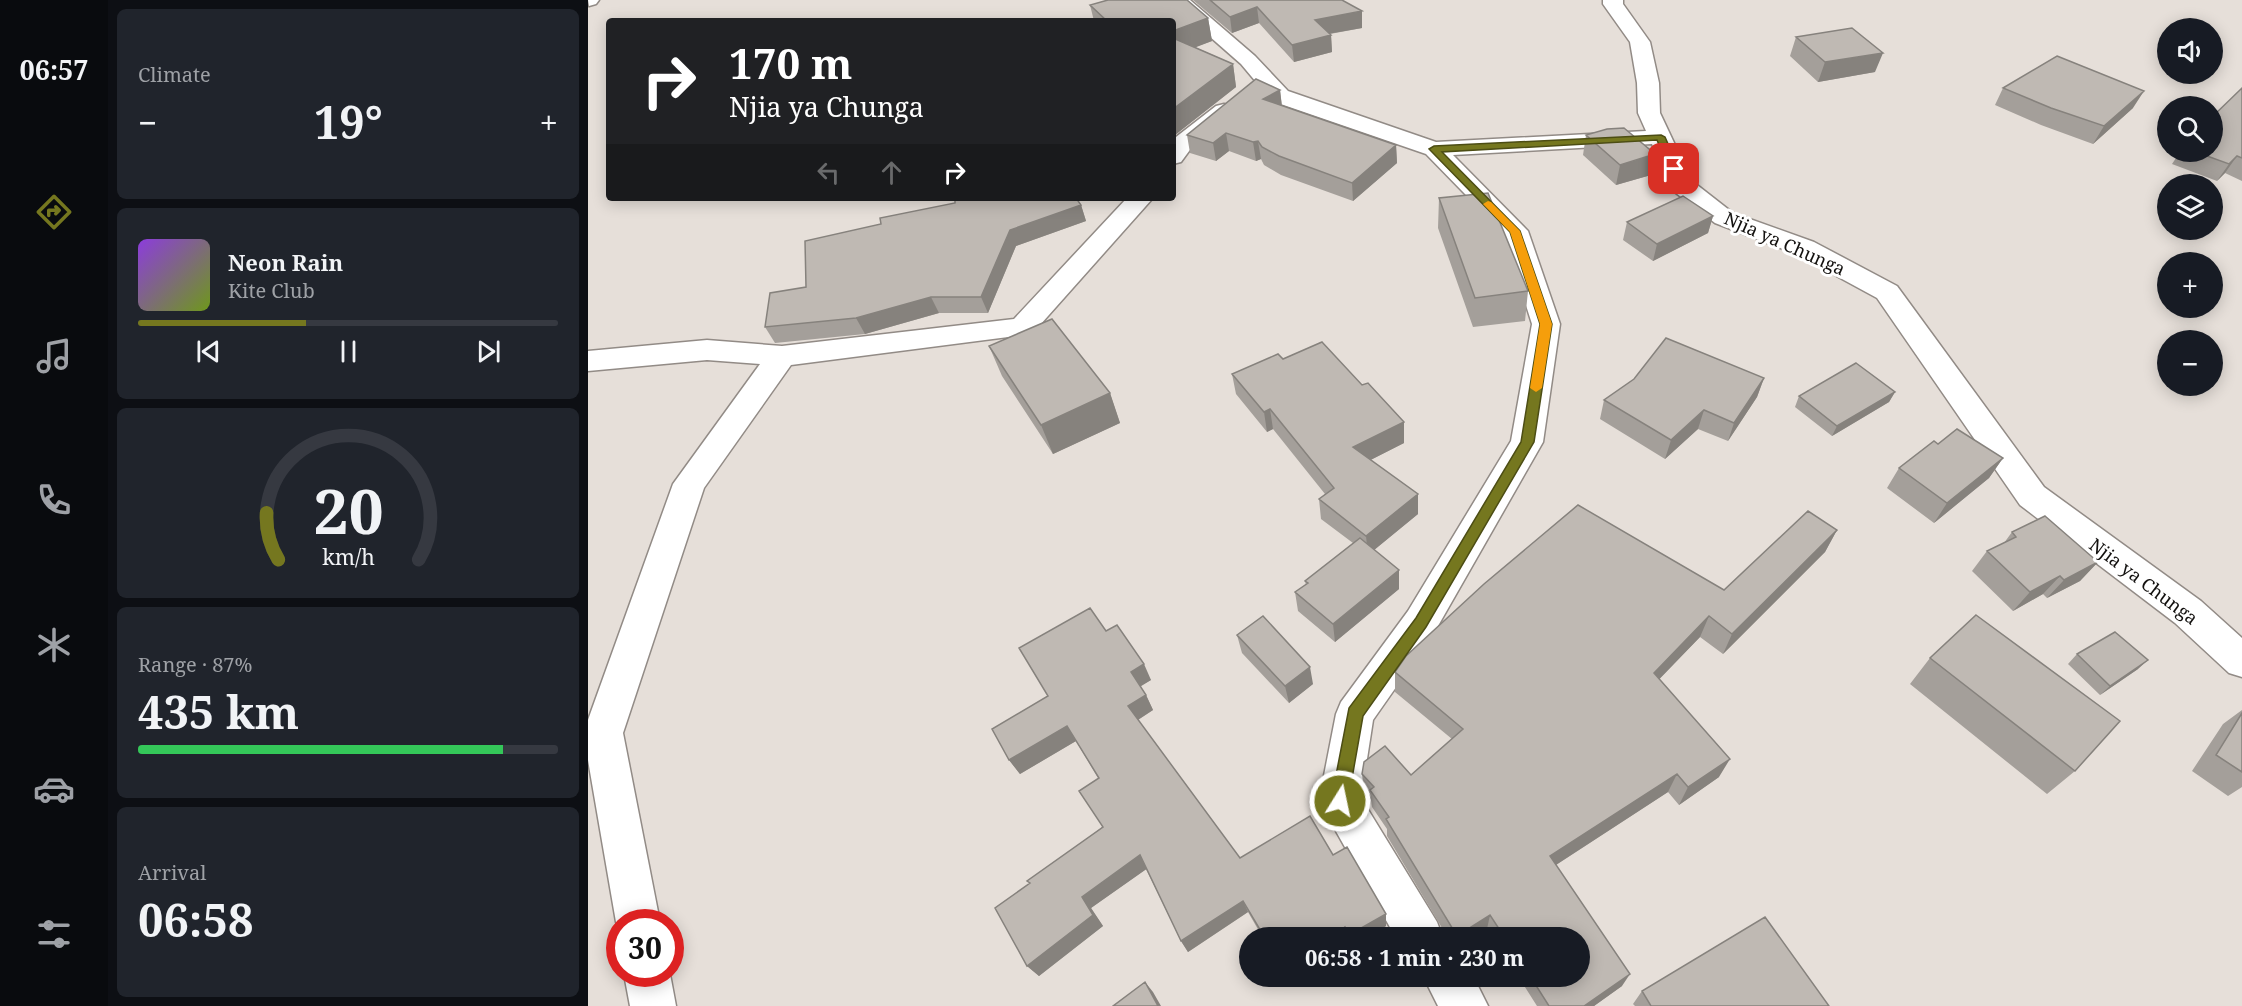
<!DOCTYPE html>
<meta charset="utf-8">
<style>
body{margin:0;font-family:"Noto Serif",serif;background:#20242c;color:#f1f3f6;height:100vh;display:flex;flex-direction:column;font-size:22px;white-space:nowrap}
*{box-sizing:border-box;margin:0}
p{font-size:20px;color:#9ea1a6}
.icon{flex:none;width:33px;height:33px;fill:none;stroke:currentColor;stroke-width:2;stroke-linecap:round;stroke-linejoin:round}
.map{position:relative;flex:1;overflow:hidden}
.drawer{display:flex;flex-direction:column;gap:9px;padding:9px;background:#0d0f14;width:480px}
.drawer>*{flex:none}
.hud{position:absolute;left:18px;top:18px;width:570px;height:183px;border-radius:6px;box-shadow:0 3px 15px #0003;background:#202124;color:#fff;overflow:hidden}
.controls{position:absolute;left:1569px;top:18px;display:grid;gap:12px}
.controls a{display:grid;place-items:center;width:66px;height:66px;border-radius:50%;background:#171b24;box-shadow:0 3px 15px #0003;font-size:30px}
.speed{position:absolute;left:18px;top:909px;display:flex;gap:12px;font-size:30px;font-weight:700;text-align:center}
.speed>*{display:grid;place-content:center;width:78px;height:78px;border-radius:50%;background:#171b24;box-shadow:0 3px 15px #0003;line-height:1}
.speed .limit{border:9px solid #d22;background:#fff;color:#111}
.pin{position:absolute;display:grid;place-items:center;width:51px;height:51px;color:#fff;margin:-26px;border-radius:12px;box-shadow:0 3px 9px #0006}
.me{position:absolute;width:66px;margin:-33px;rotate:10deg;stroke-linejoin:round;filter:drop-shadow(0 0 4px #0008)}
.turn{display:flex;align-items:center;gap:21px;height:126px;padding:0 24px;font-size:27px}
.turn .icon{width:78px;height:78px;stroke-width:2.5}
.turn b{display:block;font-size:42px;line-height:51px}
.lanes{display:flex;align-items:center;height:57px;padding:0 24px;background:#0003;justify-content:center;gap:30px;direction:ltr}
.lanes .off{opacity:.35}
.big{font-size:45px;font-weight:700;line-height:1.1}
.drawer .tile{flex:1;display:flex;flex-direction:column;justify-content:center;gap:9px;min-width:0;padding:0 21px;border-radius:9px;background:#20242c}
.drawer .dial{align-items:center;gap:0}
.dial svg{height:156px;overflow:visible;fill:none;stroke:#363941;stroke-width:7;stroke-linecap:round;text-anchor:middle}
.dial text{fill:#f1f3f6;stroke:none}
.song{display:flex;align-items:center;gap:18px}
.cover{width:72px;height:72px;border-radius:9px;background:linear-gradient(135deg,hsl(270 70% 55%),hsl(80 70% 35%))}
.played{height:6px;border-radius:3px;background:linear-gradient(90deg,#75771f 40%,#363941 40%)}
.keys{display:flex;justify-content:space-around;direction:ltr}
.heat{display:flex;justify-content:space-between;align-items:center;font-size:33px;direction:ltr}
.charge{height:9px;border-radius:4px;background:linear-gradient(90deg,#34c759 87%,#363941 0)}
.trip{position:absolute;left:651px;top:927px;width:351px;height:60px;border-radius:30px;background:#171b24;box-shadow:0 3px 15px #0003;font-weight:700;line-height:60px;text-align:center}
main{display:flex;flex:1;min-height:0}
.menu{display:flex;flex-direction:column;width:108px;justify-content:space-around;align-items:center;background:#090b0e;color:#9ea1a6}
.menu .icon{width:42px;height:42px}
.menu .current{color:#75771f}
.menu b{font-size:27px;color:#f1f3f6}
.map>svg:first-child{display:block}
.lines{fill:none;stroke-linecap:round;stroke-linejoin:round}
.street-casing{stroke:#928b86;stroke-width:3}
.street{fill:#fff;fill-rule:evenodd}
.wall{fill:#a49f9a}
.shaded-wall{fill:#86827d}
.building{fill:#bfb9b3;stroke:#86827d;stroke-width:1.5}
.route{fill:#75771f;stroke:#4c4d14;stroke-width:1.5}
.slow{fill:#f59e0b}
.labels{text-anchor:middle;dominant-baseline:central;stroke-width:6;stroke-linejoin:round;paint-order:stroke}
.street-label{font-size:18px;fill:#13110f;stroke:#fff}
</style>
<main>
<nav class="menu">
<b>06:57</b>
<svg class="icon current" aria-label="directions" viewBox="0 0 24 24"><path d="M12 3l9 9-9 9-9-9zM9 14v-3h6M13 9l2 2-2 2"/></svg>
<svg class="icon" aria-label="music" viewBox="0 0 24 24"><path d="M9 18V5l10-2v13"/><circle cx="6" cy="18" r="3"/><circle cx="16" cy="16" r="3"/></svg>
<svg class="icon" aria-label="phone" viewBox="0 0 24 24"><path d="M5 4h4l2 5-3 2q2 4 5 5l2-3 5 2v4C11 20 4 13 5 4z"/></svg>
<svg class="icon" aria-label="climate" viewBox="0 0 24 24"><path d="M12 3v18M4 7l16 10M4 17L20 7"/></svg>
<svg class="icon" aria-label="car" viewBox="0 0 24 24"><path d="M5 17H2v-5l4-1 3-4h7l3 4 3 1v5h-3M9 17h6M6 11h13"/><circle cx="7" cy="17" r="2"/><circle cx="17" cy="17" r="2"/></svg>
<svg class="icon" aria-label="filters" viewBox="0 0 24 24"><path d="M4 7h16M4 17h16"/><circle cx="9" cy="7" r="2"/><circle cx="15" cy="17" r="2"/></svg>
</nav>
<section class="drawer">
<div class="tile"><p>Climate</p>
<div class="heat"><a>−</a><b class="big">19°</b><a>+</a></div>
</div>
<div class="tile">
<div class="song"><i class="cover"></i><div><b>Neon Rain</b><p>Kite Club</p></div></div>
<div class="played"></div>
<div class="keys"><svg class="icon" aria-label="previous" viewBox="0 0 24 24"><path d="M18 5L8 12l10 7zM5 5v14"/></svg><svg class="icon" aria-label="pause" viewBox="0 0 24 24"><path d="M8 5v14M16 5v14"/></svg><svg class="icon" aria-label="next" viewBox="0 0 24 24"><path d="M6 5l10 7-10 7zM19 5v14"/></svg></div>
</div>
<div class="tile dial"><svg viewBox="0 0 100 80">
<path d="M14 69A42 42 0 1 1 86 69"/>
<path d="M14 69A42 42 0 0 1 8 45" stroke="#75771f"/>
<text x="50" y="56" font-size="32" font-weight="700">20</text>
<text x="50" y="72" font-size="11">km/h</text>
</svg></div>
<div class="tile"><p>Range · 87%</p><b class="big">435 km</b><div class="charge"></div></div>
<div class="tile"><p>Arrival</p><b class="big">06:58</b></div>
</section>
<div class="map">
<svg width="1654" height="1006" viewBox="0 0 1654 1006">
<rect width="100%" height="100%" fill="#e6dfd9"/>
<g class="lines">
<g class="street-casing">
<path id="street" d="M0,0H11L8,4L1,6Z
M580,0H602L667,56L700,91L848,142L1058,131L1050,113L1049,83L1042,42L1015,4V0H1035V4L1062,42L1071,83L1072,113L1104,181L1145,213L1226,242L1309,286L1456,487L1613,601L1654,638V677L1641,673L1587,623L1432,505L1289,298L1208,254L1127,223L1084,190L1064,144L865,155L940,231L972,324L955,442L846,633L785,720L773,798L849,922L855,938H808L731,801L748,714L753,702L820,611L923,441L944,324L915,233L838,154L684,101L653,64Z
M636,104L644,106L647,111L644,116L604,147L593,162L585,164V141L588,137L628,106Z
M539,198H565L444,334L203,365L116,488L35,733L72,922H32V931L28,922L0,760V720L85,484L172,364L119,360L0,371V351L119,340L194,346L426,319Z
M36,974H82L88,1006H42Z
M835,976H885L900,1006H850Z"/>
</g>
<use href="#street" class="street"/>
</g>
<path class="wall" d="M520,0H599L620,18L624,41L607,47L645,64L648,87L587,135L585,138V21H506L502,5Z
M605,0H754L774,28L742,34L743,35L744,52L706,62L671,23L644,33Z
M1208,37L1287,72L1230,82L1202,56Z
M1415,88L1545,108L1505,144L1453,125L1407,105Z
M1654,88V181L1637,173L1629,181L1584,164L1592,152H1624Z
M692,90L694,106L808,145L809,163L765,201L693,175L676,165L673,159L668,161L641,151L628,161L602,153L599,135Z
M998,135L1063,175L1028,185L995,155Z
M851,198L940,291L937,321L885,327L850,228Z
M493,205L498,221L428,246L400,313H351L277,334L187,343L177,327L218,287L293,224Z
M1125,216L1120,233L1065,261L1035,240L1039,222Z
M401,346L522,393L532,423L465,454L414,376Z
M695,359L816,443L782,460L830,494V514L786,550L811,589L747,642L710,611L707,592L718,585L717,581L765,543L733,519L731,499L737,494L685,429L679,432L648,394L644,374Z
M1176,378L1169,397L1140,441L1110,429L1077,459L1012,419L1016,400Z
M1307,392L1301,402L1244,436L1207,407L1211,396Z
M1350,444L1415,458L1401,478L1346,523L1299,488L1311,468Z
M1249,530L1237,552L1135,654L1112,637L1071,679L1131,777L1091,805L1080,792L968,865L1034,986L1006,1006H949L930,976H992V938H905L899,929L886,938H860L799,836V829L784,807L783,800L776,792L774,774L823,775L864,739L807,692V672L1136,590Z
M1424,532L1510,562L1492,581L1459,598L1455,594L1425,611L1384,571L1399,551L1416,543Z
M518,631L563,680L552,686L558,695L565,710L550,720L652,858L745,855L798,914V926L778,938H675L660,912L600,952L593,941L558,869L503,908L515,926L451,976L439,966L442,883L514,827L510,778L488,741L432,774L421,760L460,696Z
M649,635L725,684L701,703L654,653Z
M1489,654L1550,669L1512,695L1480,664Z
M1342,658L1487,771L1459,794L1322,684Z
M1654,710V787L1640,796L1604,771L1635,724Z
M1054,991L1241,1006H1047L1045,1004Z"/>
<path class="shaded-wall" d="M669,7L671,23L644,33L642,17Z
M774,11V28L728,36L727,20Z
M620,18L624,41L585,56V31Z
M743,35L744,52L706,62L704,45Z
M1295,53L1287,72L1230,82L1237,62Z
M645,64L648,87L587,135L585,138V109Z
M692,90L694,108L675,99Z
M1556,91L1545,108L1505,144L1516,126Z
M638,133L641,151L628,161L625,143Z
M670,141L673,159L668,161L665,142Z
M808,145L809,163L765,201L764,183Z
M1067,154L1063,175L1028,185L1032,165Z
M1649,156L1637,173L1629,181L1641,164Z
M493,205L498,221L428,246L400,313L393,297L422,230Z
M1125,216L1120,233L1065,261L1069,244Z
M343,297L351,313L277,334L268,318Z
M1176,378L1169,397L1140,441L1146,423Z
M1307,392L1301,402L1244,436L1249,426Z
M522,393L532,423L465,454L453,425Z
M682,409L685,429L679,432L676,412Z
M1116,410L1110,429L1077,459L1083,440Z
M816,422V443L767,468L765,447Z
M1415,458L1401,478L1346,523L1359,503Z
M830,494V514L780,555L778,536Z
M1249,530L1237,552L1135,654L1144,634Z
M1510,562L1492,581L1459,598L1476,580Z
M811,570V589L747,642L745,624Z
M1472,576L1455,594L1425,611L1442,592Z
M1121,616L1112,637L1058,693L1066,673Z
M1560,660L1550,669L1512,695L1522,686Z
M556,664L563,680L550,688L543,672Z
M722,667L725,684L701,703L697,686Z
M558,695L565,710L548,721L540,706Z
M479,726L488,741L432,774L421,760Z
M1142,759L1131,777L1091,805L1100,787Z
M1089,774L1080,792L957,872L962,856Z
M552,855L560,868L503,908L515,926L451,976L439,966L494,897Z
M655,901L660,912L600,952L593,941Z
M798,914V926L778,938H761V935Z
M902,915L899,929L886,938H869V936Z
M757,927L759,938H742Z
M1042,974L1034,986L1006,1006H996Z
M557,982L565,992L573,1006H570Z"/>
<path class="building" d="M520,0H599L620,18L585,31V21H519L502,5Z
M622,0H754L774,11L727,20L743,35L704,45L669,7L642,17Z
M1264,28L1295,53L1237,62L1208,37Z
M585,38L645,64L585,109Z
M1469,56L1556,91L1516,126L1463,108L1415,88Z
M668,79L692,90L675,99L808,145L764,183L691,156L674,147L670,141L665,142L638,133L625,143L599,135Z
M1654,88V158L1649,156L1641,164L1608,152H1624V117Z
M1036,128L1067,154L1032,165L998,135L1019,129Z
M900,193L940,291L887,298L851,198Z
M1095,196L1125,216L1069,244L1039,222Z
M369,198H488L493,205L422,230L393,297H343L268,318L177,327L182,293L218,287L217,241L293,224L292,218L367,203V199Z
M464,319L522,393L453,425L401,346Z
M1078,338L1176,378L1146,423L1116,410L1083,440L1016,400L1046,379Z
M734,342L774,385L780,383L816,422L765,447L830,494L778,536L731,499L746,488L682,409L676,412L644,374L690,354L695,359Z
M1268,363L1307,392L1249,426L1211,396Z
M1369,429L1415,458L1359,503L1311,468L1346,441L1350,444Z
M990,505L1136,590L1220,511L1249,530L1144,634L1121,616L1066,673L1142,759L1100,787L1089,774L962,856L1042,974L996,1006H961L942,976H992V938H917L902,915L869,936L798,819L801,817L782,790L786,787L774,774L776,762L797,746L823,775L875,729L807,672L818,656L896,584Z
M1457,516L1510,562L1476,580L1472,576L1442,592L1399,551L1428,537L1424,532Z
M772,538L811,570L745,624L707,592L720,583L717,581Z
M502,608L518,631L529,625L556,664L543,672L558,695L540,706L652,858L722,816L745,855L759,847L798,914L761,935L757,927L742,938H677L655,901L593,941L552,855L494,897L505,915L439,966L407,908L442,883L439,881L515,827L491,791L511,778L479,726L421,760L404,729L460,696L431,648Z
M1388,615L1532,721L1487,771L1342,658Z
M675,616L722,667L697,686L649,635Z
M1527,632L1560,660L1522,686L1489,654Z
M1654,713V772L1628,755Z
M1177,917L1241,1006H1063L1054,991Z
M557,982L570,1006H525Z"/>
<path class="route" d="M1073,135L1077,137L1091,169L1090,171L1081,169L1069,140L854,152L932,231L964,324L946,442L838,627L775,716L760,801L758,807L752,809L745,807L743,801L761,708L828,618L933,442L952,324L922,232L841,149L846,146Z"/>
<path class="slow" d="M900,201L903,202L932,231L964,324L954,388L948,392L942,388L952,324L922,232L895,204Z"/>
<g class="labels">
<g class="street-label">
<text transform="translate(1197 243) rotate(24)">Njia ya Chunga</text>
<text transform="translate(1556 581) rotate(37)">Njia ya Chunga</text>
</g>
</g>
</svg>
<div class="controls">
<a><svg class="icon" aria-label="sound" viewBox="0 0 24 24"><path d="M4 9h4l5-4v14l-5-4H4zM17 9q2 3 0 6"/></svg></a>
<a><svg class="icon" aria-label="search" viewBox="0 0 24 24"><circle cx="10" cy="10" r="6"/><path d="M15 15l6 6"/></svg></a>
<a><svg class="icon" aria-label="layers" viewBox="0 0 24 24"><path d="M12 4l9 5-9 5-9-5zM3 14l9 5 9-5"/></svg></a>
<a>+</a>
<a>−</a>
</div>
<div class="speed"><div class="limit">30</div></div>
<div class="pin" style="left:1086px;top:169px;background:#d93025"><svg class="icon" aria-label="arrive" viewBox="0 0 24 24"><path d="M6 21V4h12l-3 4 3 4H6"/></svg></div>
<svg class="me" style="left:752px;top:801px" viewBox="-20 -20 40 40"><circle r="17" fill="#75771f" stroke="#fff" stroke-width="3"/><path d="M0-11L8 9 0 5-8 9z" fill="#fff"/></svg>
<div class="trip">06:58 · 1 min · 230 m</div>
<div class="hud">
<div class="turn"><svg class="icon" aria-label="right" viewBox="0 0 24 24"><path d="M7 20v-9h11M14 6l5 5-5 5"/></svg><div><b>170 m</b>Njia ya Chunga</div></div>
<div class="lanes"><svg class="icon off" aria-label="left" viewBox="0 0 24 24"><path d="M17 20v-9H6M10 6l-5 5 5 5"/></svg><svg class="icon off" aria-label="ahead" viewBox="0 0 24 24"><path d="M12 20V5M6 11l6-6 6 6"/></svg><svg class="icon" aria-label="right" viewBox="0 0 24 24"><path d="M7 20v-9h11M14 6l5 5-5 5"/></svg></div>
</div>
</div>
</main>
